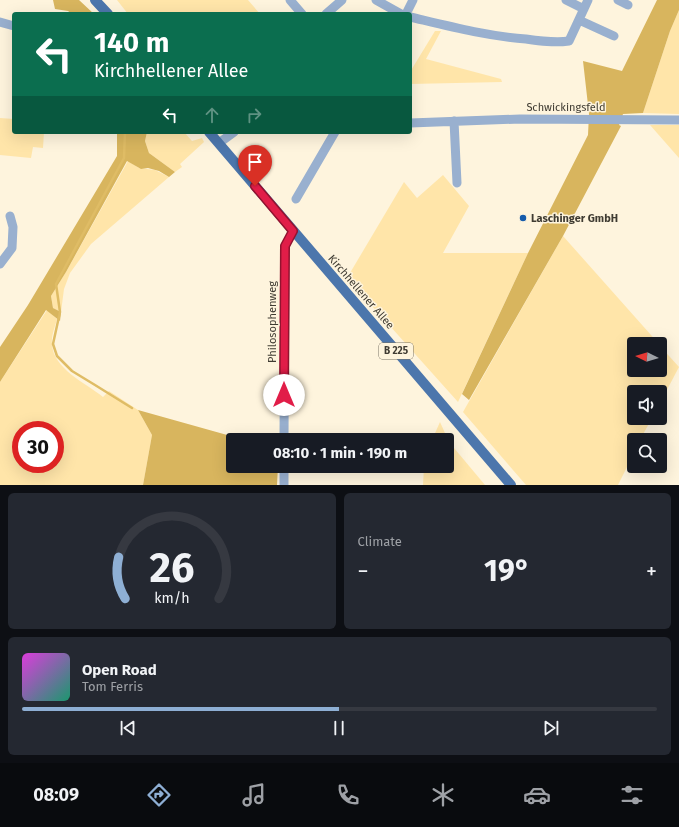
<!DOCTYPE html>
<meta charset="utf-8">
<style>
body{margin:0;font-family:"Fira Sans",sans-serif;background:#242831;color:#f1f3f6;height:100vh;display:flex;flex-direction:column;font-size:15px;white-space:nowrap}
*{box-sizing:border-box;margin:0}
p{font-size:13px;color:#9ea1a6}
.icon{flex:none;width:22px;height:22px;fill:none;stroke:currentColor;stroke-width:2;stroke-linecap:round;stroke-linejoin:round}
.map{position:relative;height:485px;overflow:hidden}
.drawer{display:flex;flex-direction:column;gap:8px;padding:8px;background:#0d0f14;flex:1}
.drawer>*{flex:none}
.hud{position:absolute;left:12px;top:12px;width:400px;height:122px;border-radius:4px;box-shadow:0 4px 16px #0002;background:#0b6e4f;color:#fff;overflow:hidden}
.needle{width:26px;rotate:275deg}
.fabs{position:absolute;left:627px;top:337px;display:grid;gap:8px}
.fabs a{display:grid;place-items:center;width:40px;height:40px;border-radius:4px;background:#171b24;box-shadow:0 4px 16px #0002;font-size:20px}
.speed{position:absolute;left:12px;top:421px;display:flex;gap:8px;font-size:20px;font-weight:700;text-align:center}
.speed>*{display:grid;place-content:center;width:52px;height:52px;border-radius:50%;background:#171b24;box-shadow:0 4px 16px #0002;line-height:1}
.speed .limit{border:6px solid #d22;background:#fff;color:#111}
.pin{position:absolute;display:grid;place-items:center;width:34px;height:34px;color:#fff;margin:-41px -17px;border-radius:50% 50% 50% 0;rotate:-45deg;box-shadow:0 0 4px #0007}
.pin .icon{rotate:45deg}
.me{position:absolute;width:44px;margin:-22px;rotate:0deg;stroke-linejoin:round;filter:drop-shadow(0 0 3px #0008)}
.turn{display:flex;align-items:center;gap:14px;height:84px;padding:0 16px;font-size:18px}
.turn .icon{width:52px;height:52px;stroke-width:2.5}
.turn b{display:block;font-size:28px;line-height:34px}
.lanes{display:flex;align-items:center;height:38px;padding:0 16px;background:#0003;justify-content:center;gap:20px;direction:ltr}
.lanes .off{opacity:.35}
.big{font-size:30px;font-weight:700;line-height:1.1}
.drawer .tile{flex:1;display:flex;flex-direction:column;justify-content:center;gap:6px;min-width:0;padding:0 14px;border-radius:6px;background:#242831}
.drawer .dial{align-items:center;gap:0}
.dial svg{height:104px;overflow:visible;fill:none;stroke:#363941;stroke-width:7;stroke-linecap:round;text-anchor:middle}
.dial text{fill:#f1f3f6;stroke:none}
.song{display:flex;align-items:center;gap:12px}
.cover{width:48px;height:48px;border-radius:6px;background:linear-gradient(135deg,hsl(300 70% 55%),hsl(160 70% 35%))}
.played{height:4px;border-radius:2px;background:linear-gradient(90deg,#8eafd4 50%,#363941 50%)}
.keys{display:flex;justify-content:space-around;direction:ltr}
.heat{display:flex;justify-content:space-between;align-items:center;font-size:22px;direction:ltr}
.drawer .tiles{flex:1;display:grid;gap:8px;grid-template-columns:1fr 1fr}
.tile:last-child{grid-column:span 2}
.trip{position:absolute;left:226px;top:433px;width:228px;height:40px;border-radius:4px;background:#171b24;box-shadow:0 4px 16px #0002;font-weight:700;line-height:40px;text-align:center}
.tab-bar{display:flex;height:64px;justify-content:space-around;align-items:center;background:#090b0e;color:#9ea1a6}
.tab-bar .icon{width:28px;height:28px}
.tab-bar .selected{color:#8eafd4}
.tab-bar b{font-size:18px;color:#f1f3f6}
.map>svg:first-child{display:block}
.green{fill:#ffe5a9;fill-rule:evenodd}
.forest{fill:#d8b55e}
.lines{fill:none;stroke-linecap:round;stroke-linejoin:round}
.stream{stroke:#dfbc65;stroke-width:2.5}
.minor{stroke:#99b0cf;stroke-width:9}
.primary{stroke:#4c76ac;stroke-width:10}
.route-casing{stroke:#92132f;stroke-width:10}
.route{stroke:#e11d48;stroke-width:7}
.poi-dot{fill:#165bab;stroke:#fef4dd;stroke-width:1.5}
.labels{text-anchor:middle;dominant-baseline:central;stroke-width:3;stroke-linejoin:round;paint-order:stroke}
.shield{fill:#fef4dd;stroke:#787265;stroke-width:1}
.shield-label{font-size:10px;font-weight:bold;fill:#3f3b32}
.street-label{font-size:11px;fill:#3f3b32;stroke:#fef4dd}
.poi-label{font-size:11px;font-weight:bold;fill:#3f3b32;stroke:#fef4dd;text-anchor:start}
</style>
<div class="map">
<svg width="679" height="485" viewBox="0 0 679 485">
<rect width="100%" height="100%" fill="#fef4dd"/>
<path class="green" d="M117,0H248L260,14H128Z
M679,10V114L643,113L670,31Z
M435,31H441L426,59L501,79L502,82L410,84V72Z
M0,118L14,119V132H44L43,148L33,147L31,158L0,155Z
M650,125H679V158Z
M147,132H184L192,141L202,138L204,142L180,164L182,167L175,172L149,153L145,141Z
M128,161L139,168L155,170L169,177L91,244L70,273L64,289L61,312L53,308L51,296L66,272Z
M443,175L469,206L443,253H528L458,402L347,278L404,182L417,198Z
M563,236L659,344H634V370H660V346L679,367L660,403V392H634V418H652L640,440H634V453L618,485H526L463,412Z
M47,310L57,319C55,327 51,336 52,344C53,369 86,383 103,397L109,391L138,410L152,435L143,485H0V382ZM21,430H55V464H21Z
M440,422L449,442L485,485H423L424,466H447V440H432Z"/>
<path class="forest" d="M53,0H79L94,14H72L68,11L55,9Z
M657,0H679V10L670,31L643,113L623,114L619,125L621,126L563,236L469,400L462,394L528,253L588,135L589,114L583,61L622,71Z
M117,132H147L145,141L149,153L175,172L169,177L159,171L148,168L141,169L127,161L66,272L51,296L53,308L61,312L60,321L46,310L0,382V347L28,305L117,156Z
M138,410L245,440H233V466H278L277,485H143L152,435Z"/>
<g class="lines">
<path class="stream" d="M125,132L124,158L56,284L60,312L53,344L57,356L72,371L95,385L132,408"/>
<path class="minor" d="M290,0L302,14
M376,0L401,14
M566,0L584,9
M618,0L628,5
M326,14L342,0
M406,14L413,0
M410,17C448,26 486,36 526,39C540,41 554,43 569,41L588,0
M579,20L614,36
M0,22L14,26
M454,121L457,183
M410,123L520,119L679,120
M219,143L234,132
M296,199L335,132
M0,264L12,248L13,227L10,216
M284,440L285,246L293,231
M284,485V466"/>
<path class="primary" d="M95,0L108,14
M209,132L511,485"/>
</g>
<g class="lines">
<g class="route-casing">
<path id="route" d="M255,186L293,231L285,246L284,395"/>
</g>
<use href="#route" class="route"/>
</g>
<circle class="poi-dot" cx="523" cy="218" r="4"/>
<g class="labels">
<rect class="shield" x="379" y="343" width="34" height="16" rx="3"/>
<g class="shield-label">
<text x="396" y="351">B 225</text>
</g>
<g class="street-label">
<text x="566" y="107">Schwickingsfeld</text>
<text transform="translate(361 292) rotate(49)">Kirchhellener Allee</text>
<text transform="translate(272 322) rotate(-90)">Philosophenweg</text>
</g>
<g class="poi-label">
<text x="531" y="218">Laschinger GmbH</text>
</g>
</g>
</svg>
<div class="fabs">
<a><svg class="needle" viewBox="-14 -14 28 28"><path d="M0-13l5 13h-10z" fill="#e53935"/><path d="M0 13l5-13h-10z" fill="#9ea1a6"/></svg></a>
<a><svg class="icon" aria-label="sound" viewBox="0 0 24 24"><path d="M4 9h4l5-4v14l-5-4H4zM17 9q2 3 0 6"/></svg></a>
<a><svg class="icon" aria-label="search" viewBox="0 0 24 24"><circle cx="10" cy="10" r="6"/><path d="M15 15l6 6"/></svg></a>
</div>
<div class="speed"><div class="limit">30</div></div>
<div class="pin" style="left:255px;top:186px;background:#d93025"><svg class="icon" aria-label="arrive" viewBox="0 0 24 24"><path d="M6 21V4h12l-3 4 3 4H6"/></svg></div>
<svg class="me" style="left:284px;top:395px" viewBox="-20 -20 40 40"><circle r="19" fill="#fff"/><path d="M0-13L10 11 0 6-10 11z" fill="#e11d48"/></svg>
<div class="trip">08:10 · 1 min · 190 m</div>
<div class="hud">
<div class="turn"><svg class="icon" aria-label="left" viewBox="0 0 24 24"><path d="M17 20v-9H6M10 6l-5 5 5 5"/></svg><div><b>140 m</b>Kirchhellener Allee</div></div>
<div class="lanes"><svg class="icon" aria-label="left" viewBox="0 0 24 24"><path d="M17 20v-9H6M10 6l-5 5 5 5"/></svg><svg class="icon off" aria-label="ahead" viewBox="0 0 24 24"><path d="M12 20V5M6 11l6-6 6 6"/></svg><svg class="icon off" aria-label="right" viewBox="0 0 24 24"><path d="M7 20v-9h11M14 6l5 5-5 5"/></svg></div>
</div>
</div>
<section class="drawer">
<div class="tiles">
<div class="tile dial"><svg viewBox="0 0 100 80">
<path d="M14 69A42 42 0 1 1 86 69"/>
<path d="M14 69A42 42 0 0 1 9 37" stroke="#8eafd4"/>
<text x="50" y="56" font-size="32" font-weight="700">26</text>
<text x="50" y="72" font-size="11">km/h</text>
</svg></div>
<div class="tile"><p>Climate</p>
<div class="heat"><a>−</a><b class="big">19°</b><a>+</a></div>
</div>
<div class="tile">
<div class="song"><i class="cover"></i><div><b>Open Road</b><p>Tom Ferris</p></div></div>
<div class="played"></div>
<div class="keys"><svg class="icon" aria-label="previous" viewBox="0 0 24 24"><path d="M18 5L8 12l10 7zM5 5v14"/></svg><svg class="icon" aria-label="pause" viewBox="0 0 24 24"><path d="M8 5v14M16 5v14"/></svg><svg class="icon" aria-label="next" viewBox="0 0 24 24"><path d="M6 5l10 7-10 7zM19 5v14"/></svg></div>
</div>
</div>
</section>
<nav class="tab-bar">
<b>08:09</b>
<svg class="icon selected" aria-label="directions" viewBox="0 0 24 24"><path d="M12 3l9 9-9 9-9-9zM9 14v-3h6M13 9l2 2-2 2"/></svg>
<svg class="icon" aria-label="music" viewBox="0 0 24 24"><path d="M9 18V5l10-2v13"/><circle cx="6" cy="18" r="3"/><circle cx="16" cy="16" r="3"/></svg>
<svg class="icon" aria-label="phone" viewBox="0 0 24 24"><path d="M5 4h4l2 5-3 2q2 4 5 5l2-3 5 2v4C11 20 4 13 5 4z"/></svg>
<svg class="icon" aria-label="climate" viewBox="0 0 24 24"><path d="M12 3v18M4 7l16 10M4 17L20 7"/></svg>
<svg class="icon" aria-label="car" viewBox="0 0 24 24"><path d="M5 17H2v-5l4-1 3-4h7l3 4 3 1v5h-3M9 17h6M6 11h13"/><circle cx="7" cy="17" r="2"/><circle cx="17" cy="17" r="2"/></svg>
<svg class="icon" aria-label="filters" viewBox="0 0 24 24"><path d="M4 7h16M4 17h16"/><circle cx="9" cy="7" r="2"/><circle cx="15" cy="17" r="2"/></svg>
</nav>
